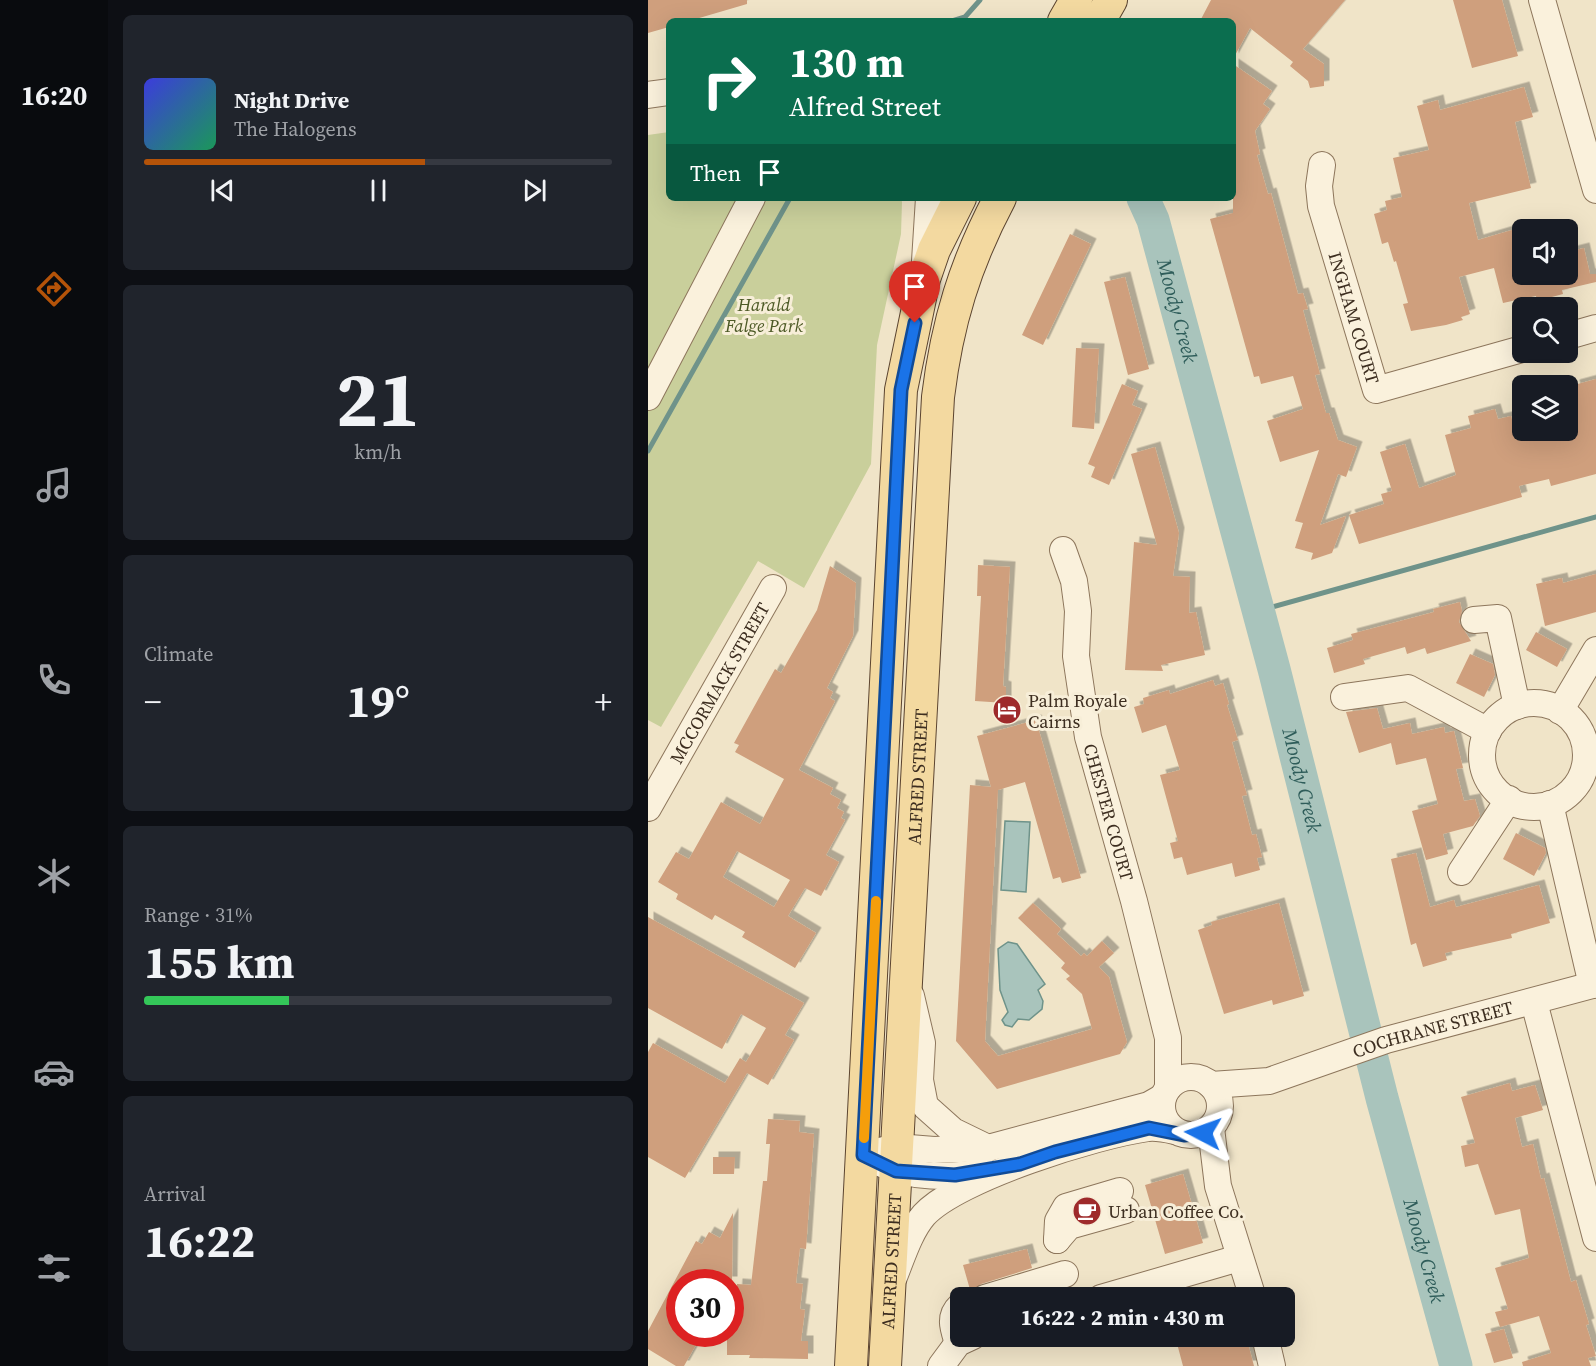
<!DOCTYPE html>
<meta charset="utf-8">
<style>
body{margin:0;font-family:"Source Serif 4",serif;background:#20242c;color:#f1f3f6;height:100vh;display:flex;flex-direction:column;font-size:22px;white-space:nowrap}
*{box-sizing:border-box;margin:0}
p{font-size:20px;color:#9ea1a6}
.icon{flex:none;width:33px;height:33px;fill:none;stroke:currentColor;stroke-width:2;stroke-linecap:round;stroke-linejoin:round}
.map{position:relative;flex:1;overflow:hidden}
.drawer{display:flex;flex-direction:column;gap:15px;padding:15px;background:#0d0f14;width:540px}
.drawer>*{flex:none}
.banner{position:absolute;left:18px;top:18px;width:570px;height:183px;border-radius:9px;box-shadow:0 6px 24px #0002;background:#0b6e4f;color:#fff;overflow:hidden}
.buttons{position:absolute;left:864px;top:219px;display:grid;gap:12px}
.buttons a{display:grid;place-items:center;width:66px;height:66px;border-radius:9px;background:#171b24;box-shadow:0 6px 24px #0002;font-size:30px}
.speed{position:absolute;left:18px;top:1269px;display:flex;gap:12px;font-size:30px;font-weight:700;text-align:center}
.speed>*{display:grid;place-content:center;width:78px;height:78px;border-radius:50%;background:#171b24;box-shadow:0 6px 24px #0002;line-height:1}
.speed .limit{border:9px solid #d22;background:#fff;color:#111}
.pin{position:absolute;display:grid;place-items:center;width:51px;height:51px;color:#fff;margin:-62px -26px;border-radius:50% 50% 50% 0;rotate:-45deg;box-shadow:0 0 6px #0007}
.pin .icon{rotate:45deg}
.me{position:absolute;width:66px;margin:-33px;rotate:274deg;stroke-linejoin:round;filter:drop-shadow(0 0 4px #0008)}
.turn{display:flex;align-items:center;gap:21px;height:126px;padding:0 24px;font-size:27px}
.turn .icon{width:78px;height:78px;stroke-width:2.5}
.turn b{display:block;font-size:42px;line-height:51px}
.then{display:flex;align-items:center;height:57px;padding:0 24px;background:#0003;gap:12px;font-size:22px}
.big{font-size:45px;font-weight:700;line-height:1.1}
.drawer .card{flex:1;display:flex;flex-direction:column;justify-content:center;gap:9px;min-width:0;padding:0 21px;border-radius:9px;background:#20242c}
.drawer .dial{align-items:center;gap:0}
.dial b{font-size:78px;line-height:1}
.song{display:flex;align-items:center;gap:18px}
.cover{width:72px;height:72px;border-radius:9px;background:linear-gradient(135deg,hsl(240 70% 55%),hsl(150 70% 35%))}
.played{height:6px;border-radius:3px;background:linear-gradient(90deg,#b45309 60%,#363941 60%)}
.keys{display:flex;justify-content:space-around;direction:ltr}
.heat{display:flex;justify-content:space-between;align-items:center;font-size:33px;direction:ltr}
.charge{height:9px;border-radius:4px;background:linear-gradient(90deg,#34c759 31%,#363941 0)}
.trip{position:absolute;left:302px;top:1287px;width:345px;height:60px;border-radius:9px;background:#171b24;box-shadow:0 6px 24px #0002;font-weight:700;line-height:60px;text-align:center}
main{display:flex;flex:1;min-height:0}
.dock{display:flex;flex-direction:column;width:108px;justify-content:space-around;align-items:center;background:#090b0e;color:#9ea1a6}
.dock .icon{width:42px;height:42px}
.dock .active{color:#b45309}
.dock b{font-size:27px;color:#f1f3f6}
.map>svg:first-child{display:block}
.green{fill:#c9cf9b}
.water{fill:#a9c4bc;stroke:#6f938a;stroke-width:1.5}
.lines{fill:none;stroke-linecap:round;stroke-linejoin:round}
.stream{stroke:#6f938a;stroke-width:5}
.river{stroke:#a9c4bc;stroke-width:33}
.building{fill:#cf9f7d;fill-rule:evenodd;filter:url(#shadow)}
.minor-casing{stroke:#8d765c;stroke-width:28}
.major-casing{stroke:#5b4430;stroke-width:34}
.minor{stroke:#faf1dc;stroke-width:26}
.major{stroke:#f3d9a0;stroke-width:32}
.route-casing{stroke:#114b97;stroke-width:15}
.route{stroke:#1a73e8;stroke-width:10}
.slow{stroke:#f59e0b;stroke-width:10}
.labels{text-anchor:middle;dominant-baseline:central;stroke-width:6;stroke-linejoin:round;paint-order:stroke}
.park-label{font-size:18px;font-style:italic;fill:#4d5a26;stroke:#f7eed8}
.street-label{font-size:18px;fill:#3d2e20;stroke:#f7eed8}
.poi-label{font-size:18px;fill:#3d2e20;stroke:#f7eed8;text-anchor:start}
.water-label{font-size:20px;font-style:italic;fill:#2f5d5a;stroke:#f7eed8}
</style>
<main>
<nav class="dock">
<b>16:20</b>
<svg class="icon active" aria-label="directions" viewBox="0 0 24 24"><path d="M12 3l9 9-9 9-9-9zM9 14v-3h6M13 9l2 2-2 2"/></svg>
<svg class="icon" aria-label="music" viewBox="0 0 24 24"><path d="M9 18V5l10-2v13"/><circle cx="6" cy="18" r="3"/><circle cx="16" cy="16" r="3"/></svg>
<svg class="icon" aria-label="phone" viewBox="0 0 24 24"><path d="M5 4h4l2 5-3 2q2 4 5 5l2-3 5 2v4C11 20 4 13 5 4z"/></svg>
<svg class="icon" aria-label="climate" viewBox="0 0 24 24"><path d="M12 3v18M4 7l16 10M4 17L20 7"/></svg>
<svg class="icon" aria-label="car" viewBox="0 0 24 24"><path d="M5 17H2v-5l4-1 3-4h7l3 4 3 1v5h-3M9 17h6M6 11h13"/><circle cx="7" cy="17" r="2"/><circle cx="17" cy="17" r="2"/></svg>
<svg class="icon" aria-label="filters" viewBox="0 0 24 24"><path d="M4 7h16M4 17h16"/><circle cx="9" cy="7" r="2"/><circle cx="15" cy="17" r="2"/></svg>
</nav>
<section class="drawer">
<div class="card">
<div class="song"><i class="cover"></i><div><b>Night Drive</b><p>The Halogens</p></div></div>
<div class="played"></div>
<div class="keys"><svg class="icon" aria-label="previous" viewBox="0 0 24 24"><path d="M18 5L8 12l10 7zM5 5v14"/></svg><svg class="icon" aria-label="pause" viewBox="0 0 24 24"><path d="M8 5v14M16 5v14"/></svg><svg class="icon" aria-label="next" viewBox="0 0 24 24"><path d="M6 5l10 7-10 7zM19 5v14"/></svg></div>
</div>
<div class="card dial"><b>21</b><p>km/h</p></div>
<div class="card"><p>Climate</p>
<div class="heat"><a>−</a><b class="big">19°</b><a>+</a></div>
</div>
<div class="card"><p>Range · 31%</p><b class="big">155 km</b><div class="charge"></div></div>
<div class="card"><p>Arrival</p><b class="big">16:22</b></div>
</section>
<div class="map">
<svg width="948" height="1366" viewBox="0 0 948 1366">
<defs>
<filter id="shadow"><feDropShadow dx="5.5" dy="-5.5" stdDeviation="0" flood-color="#0004"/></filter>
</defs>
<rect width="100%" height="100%" fill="#f0e4c8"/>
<path class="green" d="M21,132V198H253L254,202L253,234L229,345L223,464L156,588L110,561L13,727L0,720V135Z"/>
<path class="water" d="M357,821L382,822L378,892L353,890Z
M360,942L369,944L397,984L390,990L395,1001L394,1009L381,1020L370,1019L364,1027L357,1025L354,1020L360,1012L352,990L350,949Z"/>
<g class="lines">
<path class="stream" d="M304,21L317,17L332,0
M0,451L142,198
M610,611L948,517"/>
<path class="river" id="s1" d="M495,198L505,220L626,669L734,1098L808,1366"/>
</g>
<path class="building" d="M0,0H99V4L41,21H21V27L0,33Z
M563,0H697L655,49L676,64V86L662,88L660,81L642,66L645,62L602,28L585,59V21H552Z
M805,0H854L870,56L824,68Z
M585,64L624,91L615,104L622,109L607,131L612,154L609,155L620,194L623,193L650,294L655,293L660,309L655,310L672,374L667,375L678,413H681L690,440L709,447L698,477L690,474L672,525L698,516L684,553L663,560L665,553L647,548L655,523L647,521L671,450L632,462L619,421L655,409L645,376L613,384L611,376L606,377L562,219L585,213Z
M876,87L885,117L867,122L883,188L821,203L830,240L874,227V274H920V252L936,248L942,274H948V282L914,290L915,294L889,301L888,296L855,303L846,268L811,277L822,314L813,317L815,320L798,325L763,331L755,304L760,303L748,261L746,262L740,242L734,244L726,214L739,210L737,201L754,197L745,158L781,150L769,106L790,100L792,110Z
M422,234L443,244L395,345L374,335Z
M477,277L501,369L480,375L456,282Z
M428,348L451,349L446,429L424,427Z
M948,379V474L903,486L901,479L871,486L874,497L711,544L701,515L736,504L733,494L744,491L732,452L757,444L771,488L808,475L797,435L823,428L820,416L847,409L850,419L863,416L867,430H920V397L928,394L926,385Z
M474,384L490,391L484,405L494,409L461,485L443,477L447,467L440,464Z
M507,447L531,533L525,576L542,577L541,613L548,612L557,655L513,665L515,671L477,670L486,542L509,545L483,454Z
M330,565L362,567L355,686L358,687V703L327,701L333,596H329Z
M182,566L208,583L205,636L179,688L185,692L182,698L187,701L151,770L185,788L182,794L193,800L189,808L196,812L193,818L197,820L178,855L191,862L173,896L157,888L140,916L168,933L147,968L94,937L97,932L67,915L64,920L28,899L30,894L10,882L28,852L41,859L73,802L112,824L136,779L87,752L91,745L86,743L127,669L133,673L169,610ZM89,851L142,880L126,907L75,877Z
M948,574V612L897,626L888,584L914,578L915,583Z
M812,602L814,611L811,622L823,641L779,654L777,648L759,654L757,647L715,659L717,664L686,673L679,648L705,640L703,634L786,612L785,609Z
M888,632L919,649L909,667L878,650Z
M822,654L845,664L847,675L836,697L808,683Z
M565,680L567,686L575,683L581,704L579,705L590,740L584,742L599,795L594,796L604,835L608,834L614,857L609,858L612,870L587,877L584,863L539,875L534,857L526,859L522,843L530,841L512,775L532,770L518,725L494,733L486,707L496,704L495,698L521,690L522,694Z
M729,708L735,729L762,723L764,734L796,727L797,733L806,731L815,768L808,769L816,801L827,799L832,816L825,826L795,834L800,854L778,860L764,811L790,804L778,758L748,765L743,743L711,753L698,712Z
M388,720L433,878L414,883L412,877L405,879L377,782L350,790L337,1041L350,1056L444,1029L434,994L418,979L422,976L413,968L417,963L370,918L385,903L413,929L409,934L433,956L436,953L439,956L454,941L466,953L451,967L461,977L479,1042L472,1054L349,1089L308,1041L322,785L343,787L329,736Z
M868,833L897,848L898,853L886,876L855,859Z
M768,853L782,907L806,900L808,907L891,885L902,923L863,934L864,938L797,953L799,960L775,967L768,943L763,945L743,859Z
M631,903L656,996L625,1005L624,1000L576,1014L550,930L564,925L563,922Z
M0,917L156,1003L137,1035L146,1040L120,1085L99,1073L37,1178L0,1157V1052L5,1043L77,1083L92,1058L98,1062L118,1028L93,1014L74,1049L0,1008Z
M862,1083L864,1091L887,1085L895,1110L867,1118L874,1147L885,1144L893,1179L896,1178L923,1282L928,1280L941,1324L938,1325L948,1356L940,1358L943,1366H875L874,1362L903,1353L891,1316L852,1327L847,1312L860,1309L847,1268L881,1258L872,1209L847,1215L830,1164L817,1167L813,1146L827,1143L813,1097Z
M120,1119L152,1121L151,1132L166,1134L158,1249L152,1248L148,1283L155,1284L152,1309L157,1310L153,1341H160V1359L101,1358L102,1355H79V1334H86L89,1284L103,1285L115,1181H119L122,1144H118Z
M65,1157H87L86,1174H65Z
M535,1174L555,1243L517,1254L497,1185Z
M85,1213L84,1282H32V1334H54L36,1366H28L0,1349V1331L48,1241L54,1244L61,1232L72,1238Z
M379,1249L384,1268L333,1284L323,1293L315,1265Z
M856,1329L865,1358L846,1363L837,1334Z
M527,1336H598L606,1366H535Z"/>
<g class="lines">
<g class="minor-casing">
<g id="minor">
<path d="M894,0L948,190"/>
<path d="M0,95L21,92"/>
<path id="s2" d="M674,165L671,186L673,206L728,390L874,349"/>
<path d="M277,261L281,198"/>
<path d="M920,336L948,328"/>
<path d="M0,397L104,198"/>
<path id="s3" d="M415,550L426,581L430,611L428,656L440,737L486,901L520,1038V1088"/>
<path d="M826,620L850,618L869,706"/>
<path d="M696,697L760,688L840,731"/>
<circle cx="886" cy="755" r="52"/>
<path d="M912,711L948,650"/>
<path d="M902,804L944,985"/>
<path id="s4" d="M0,808L125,588"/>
<path d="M813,872L861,799"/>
<path d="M263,996L274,1043L272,1080L277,1106L305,1131L340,1148"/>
<path d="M886,1002L948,1238"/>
<circle cx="543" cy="1106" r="29"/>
<path id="s5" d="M563,1085L621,1081L738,1040L948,984"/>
<path d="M563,1128L570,1186L605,1298"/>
<path d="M215,1155L249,1147L286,1150L340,1148L501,1105L515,1097"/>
<path d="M232,1163C262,1178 303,1179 337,1171"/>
<path d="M409,1240L410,1221L418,1207L472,1191"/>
<path d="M409,1240L421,1226L478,1210"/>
<path d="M246,1277C254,1257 262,1231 276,1215C310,1178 449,1135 500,1128C509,1127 518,1129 527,1131"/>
<path d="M337,1298L417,1274"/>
<path d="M453,1298L591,1258"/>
<path d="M617,1336L624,1366"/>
<path d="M310,1343C306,1330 300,1317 312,1306"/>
<path d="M293,1366L310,1343L325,1336"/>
</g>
</g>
<g class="major-casing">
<g id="major">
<path d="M416,21L428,0"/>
<path d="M451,21L463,0"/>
<path d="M203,1366L253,390L276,279L286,250L312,198"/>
<path id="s6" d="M237,1366L290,397C299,323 317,264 352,198"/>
</g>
</g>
<use href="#minor" class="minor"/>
<use href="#major" class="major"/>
</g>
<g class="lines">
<g class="route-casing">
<path id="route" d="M267,323L253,390L215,1155L248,1171L307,1175L372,1164L407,1152L501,1128L536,1135L555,1133"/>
</g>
<use href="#route" class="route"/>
<path class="slow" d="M216,1138L228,901"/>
</g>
<defs>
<g id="hotel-disc" transform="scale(1.5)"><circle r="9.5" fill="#9e2a2b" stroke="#f7eed8"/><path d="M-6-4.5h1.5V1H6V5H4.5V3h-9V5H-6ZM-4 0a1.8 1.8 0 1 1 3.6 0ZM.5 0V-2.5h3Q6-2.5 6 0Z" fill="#fff"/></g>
<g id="cafe-disc" transform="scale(1.5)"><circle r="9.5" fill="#9e2a2b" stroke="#f7eed8"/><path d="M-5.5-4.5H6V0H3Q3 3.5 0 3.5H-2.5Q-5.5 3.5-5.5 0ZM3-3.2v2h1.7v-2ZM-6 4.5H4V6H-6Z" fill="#fff"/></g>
</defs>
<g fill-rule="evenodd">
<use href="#hotel-disc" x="359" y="710"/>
<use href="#cafe-disc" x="439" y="1211"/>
</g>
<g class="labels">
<g class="park-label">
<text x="116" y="304">Harald<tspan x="116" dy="21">Falge Park</tspan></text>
</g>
<g class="street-label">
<text stroke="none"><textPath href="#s2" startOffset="158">INGHAM COURT</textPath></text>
<text stroke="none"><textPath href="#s4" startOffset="144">MCCORMACK STREET</textPath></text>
<text stroke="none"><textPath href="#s6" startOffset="590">ALFRED STREET</textPath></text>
<text stroke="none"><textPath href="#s3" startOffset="268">CHESTER COURT</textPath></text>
<text stroke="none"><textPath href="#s5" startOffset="230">COCHRANE STREET</textPath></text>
<text stroke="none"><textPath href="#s6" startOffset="105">ALFRED STREET</textPath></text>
</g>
<g class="poi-label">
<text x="380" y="700">Palm Royale<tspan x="380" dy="21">Cairns</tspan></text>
<text x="460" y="1211">Urban Coffee Co.</text>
</g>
<g class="water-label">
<text stroke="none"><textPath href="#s1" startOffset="118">Moody Creek</textPath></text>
<text stroke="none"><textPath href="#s1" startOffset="604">Moody Creek</textPath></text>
<text stroke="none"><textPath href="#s1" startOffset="1090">Moody Creek</textPath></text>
</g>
</g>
</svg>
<div class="buttons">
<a><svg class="icon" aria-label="sound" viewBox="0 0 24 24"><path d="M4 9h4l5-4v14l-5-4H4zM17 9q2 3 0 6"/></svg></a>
<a><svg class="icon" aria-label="search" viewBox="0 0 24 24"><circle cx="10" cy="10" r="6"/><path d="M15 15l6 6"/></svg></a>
<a><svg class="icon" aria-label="layers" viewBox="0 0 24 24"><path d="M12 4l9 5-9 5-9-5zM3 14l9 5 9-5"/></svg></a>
</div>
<div class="speed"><div class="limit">30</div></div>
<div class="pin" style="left:267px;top:323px;background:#d93025"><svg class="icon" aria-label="arrive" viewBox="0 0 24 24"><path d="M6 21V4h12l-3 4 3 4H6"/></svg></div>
<svg class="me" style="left:555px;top:1133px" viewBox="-20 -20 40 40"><path d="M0-17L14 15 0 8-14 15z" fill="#1a73e8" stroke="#fff" stroke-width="4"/></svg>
<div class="trip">16:22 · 2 min · 430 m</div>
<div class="banner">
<div class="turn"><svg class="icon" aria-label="right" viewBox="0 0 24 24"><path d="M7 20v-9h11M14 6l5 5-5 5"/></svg><div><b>130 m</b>Alfred Street</div></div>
<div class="then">Then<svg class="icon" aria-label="arrive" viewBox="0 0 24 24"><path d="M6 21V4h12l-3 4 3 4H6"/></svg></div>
</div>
</div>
</main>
